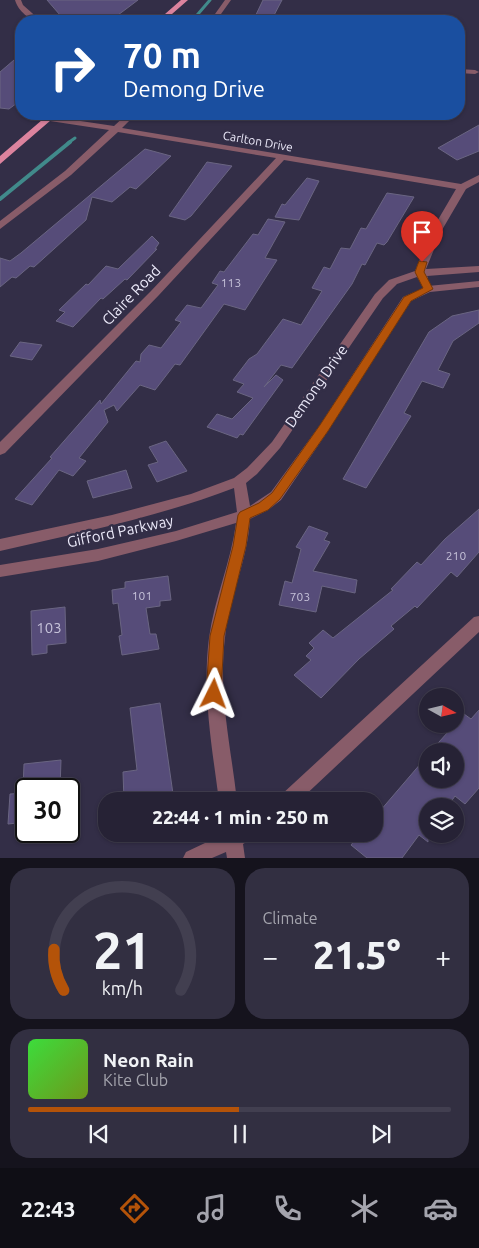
<!DOCTYPE html>
<meta charset="utf-8">
<style>
body{margin:0;font-family:Ubuntu,sans-serif;background:#322f41;color:#f1f3f6;height:100vh;display:flex;flex-direction:column;font-size:19px;white-space:nowrap}
*{box-sizing:border-box;margin:0}
p{font-size:16px;color:#a4a4ad}
.icon{flex:none;width:28px;height:28px;fill:none;stroke:currentColor;stroke-width:2;stroke-linecap:round;stroke-linejoin:round}
.map{position:relative;height:858px;overflow:hidden}
.sheet{display:flex;flex-direction:column;gap:10px;padding:10px;background:#15131d;flex:1}
.sheet>*{flex:none}
.hud{position:absolute;left:15px;top:15px;width:450px;height:105px;border-radius:20px;box-shadow:0 1px 4px #0004,0 0 0 1px #423f50;background:#1a4fa0;color:#fff;overflow:hidden}
.needle{width:32px;rotate:98deg}
.controls{position:absolute;left:419px;top:688px;display:grid;gap:10px}
.controls a{display:grid;place-items:center;width:45px;height:45px;border-radius:50%;background:#262235;box-shadow:0 1px 4px #0004,0 0 0 1px #423f50;font-size:25px}
.speed{position:absolute;left:15px;top:778px;display:flex;gap:10px;font-size:25px;font-weight:700;text-align:center}
.speed>*{display:grid;place-content:center;width:65px;height:65px;border-radius:50%;background:#262235;box-shadow:0 1px 4px #0004,0 0 0 1px #423f50;line-height:1}
.speed .limit{border:2px solid #111;border-radius:8px;background:#fff;color:#111}
.pin{position:absolute;display:grid;place-items:center;width:42px;height:42px;color:#fff;margin:-51px -21px;border-radius:50% 50% 50% 0;rotate:-45deg;box-shadow:0 0 5px #0007}
.pin .icon{rotate:45deg}
.me{position:absolute;width:55px;margin:-28px;rotate:3deg;stroke-linejoin:round;filter:drop-shadow(0 0 4px #0008)}
.turn{display:flex;align-items:center;gap:18px;height:105px;padding:0 25px;font-size:22px}
.turn .icon{width:65px;height:65px;stroke-width:2.5}
.turn b{display:block;font-size:35px;line-height:42px}
.big{font-size:38px;font-weight:800;line-height:1.1}
.sheet .card{flex:1;display:flex;flex-direction:column;justify-content:center;gap:8px;min-width:0;padding:0 18px;border-radius:20px;background:#322f41}
.sheet .dial{align-items:center;gap:0}
.dial svg{height:130px;overflow:visible;fill:none;stroke:#423f50;stroke-width:7;stroke-linecap:round;text-anchor:middle}
.dial text{fill:#f1f3f6;stroke:none}
.song{display:flex;align-items:center;gap:15px}
.cover{width:60px;height:60px;border-radius:8px;background:linear-gradient(135deg,hsl(120 70% 55%),hsl(80 70% 35%))}
.played{height:5px;border-radius:2px;background:linear-gradient(90deg,#b45309 50%,#423f50 50%)}
.keys{display:flex;justify-content:space-around;direction:ltr}
.heat{display:flex;justify-content:space-between;align-items:center;font-size:28px;direction:ltr}
.sheet .tiles{flex:1;display:grid;gap:10px;grid-template-columns:1fr 1fr}
.card:last-child{grid-column:span 2}
.trip{position:absolute;left:98px;top:792px;width:285px;height:50px;border-radius:20px;background:#262235;box-shadow:0 1px 4px #0004,0 0 0 1px #423f50;font-weight:800;line-height:50px;text-align:center}
.menu{display:flex;height:80px;justify-content:space-around;align-items:center;background:#0f0e15;color:#a4a4ad}
.menu .icon{width:35px;height:35px}
.menu .selected{color:#b45309}
.menu b{font-size:22px;color:#f1f3f6}
.map>svg:first-child{display:block}
.lines{fill:none;stroke-linecap:round;stroke-linejoin:round}
.stream-far1{stroke:#418a8b;stroke-width:3}
.stream{stroke:#418a8b;stroke-width:4}
.building{fill:#564c79;stroke:#6a6582}
.minor{fill:#885c69;fill-rule:evenodd}
.primary{fill:#dc839e;fill-rule:evenodd}
.route{fill:#b45309;stroke:#753606}
.labels{text-anchor:middle;dominant-baseline:central;stroke-width:5;stroke-linejoin:round;paint-order:stroke}
.far-street-label{font-size:12px;fill:#ebe9f9;stroke:#332e47}
.number-label{font-size:12px;fill:#c6c2d9}
.street-label{font-size:15px;fill:#ebe9f9;stroke:#332e47}
.near-number-label{font-size:15px;fill:#c6c2d9}
</style>
<div class="map">
<svg width="479" height="858" viewBox="0 0 479 858">
<rect width="100%" height="100%" fill="#332e47"/>
<g class="lines">
<path class="stream-far1" d="M192,21L210,0
M68,143L75,138"/>
<path class="stream" d="M0,199L70,142"/>
</g>
<path class="building" d="M47,0H138L110,21H95L60,15Z
M263,0H282L271,21H253Z
M21,54V100L9,109L0,108V72Z
M479,125V151L457,160L438,148Z
M145,149L171,156L136,189L130,187L112,202L92,197L86,220L34,267L30,266L16,278L12,277L0,287V258L10,261L21,253Z
M207,162L232,166L191,216L185,220L169,216Z
M307,178L319,181L299,220L275,217L282,204L285,205Z
M387,193L414,197L387,242L384,245L377,243L365,265L362,264L352,284L292,368L281,365L264,387L276,375L283,380L243,435L240,434L237,438L207,427L217,414L232,419L253,398L237,392L244,384L233,380L249,359L257,354L283,319L301,325L322,291L312,288L324,267L330,269L341,248L350,249L361,228L366,229Z
M268,219L285,222L265,258L277,260L245,310L224,304L180,365L175,364L155,390L140,385L117,411L114,405L104,410L108,422L79,458L86,461L73,476L59,470L32,505L15,499L52,458L50,457L100,400L101,404L136,361L140,362L141,354L149,345L161,348L181,322L175,320L187,305L201,308L218,285L212,283L220,271L224,272L253,234L258,235Z
M152,236L159,243L155,249H157L127,280L125,279L103,299L101,298L73,327L56,321L65,312L59,310L86,284L88,285L106,266L118,269Z
M479,310V323L453,341L438,370L450,374L443,388L422,381L404,413L411,416L366,488L343,479L429,332L452,316Z
M20,342L42,345L32,360L10,356Z
M166,441L187,471L157,482L148,465L158,462L149,447Z
M126,470L132,488L93,498L87,481Z
M479,509V552L457,577L451,572L417,608L415,606L391,626L394,629L359,659L321,698L294,675L311,660L306,656L314,648L309,643L323,630L333,638L393,590L391,589L417,562L421,565L445,539Z
M309,526L328,533L324,540L330,542L313,571L357,580L355,593L322,586L316,612L279,605L285,581L292,583L301,549L296,547Z
M168,576L171,600L160,601V606L146,608L150,634H156L159,649L122,655L119,636L122,635L118,603L113,604L112,590L125,588V582Z
M65,607L66,643L47,645V653L32,655L31,611Z
M160,703L174,801H124L123,772L137,770L130,708Z
M479,710V788L465,804L455,796L448,806H428V842L419,835L402,858H367L351,845L360,834H374V806L380,811L428,755V779H455V751H431L464,714L471,719Z
M61,760L60,789H23L24,764Z
M26,793V822L8,824L10,794Z"/>
<g class="lines">
<path class="minor" d="M15,0H21L23,5L41,21C30,21 18,11 15,0Z
M225,0H231L216,21H210Z
M459,69L475,70L479,72L475,74L459,73Z
M127,114H136L122,128L461,184L479,175V182L466,189L442,230L426,269L479,266V272L427,276L428,278L427,280H419L417,277L397,284L383,298L280,448L257,474L246,483L250,506L271,492L320,425L403,297L428,286L479,281V287L430,292L411,301L328,431L281,500L268,510L250,519C248,559 229,597 225,638C218,693 231,747 237,801H219C212,747 202,692 209,638C214,599 231,562 236,523L176,541L98,561L0,577V565L98,549L176,531L237,512L234,488C158,517 79,533 0,551V539L112,515L191,494L234,478L247,468L272,442L375,294L389,280L415,271L432,230L456,189L284,160L159,295L5,453L0,455V442L151,291L276,158L118,132L71,175L0,229V221L65,171L109,130L50,121L47,120V116L114,126Z
M479,616V632L299,801H278L281,795L474,617Z
M224,834H253L250,840L243,844L245,858H227L226,852L212,858H183L186,852Z"/>
<path class="primary" d="M181,0H188L164,21H157Z
M49,114H58L0,164V156Z"/>
</g>
<path class="route" d="M419,261L427,262L424,272L433,289L411,301L328,431L280,499L268,510L250,518L246,546L224,636L221,694L219,699L214,701L208,699L206,694L210,636L233,546L238,515L240,512L259,503L272,493L320,425L404,297L423,288L415,272Z"/>
<g class="labels">
<g class="far-street-label">
<text transform="translate(258 141) rotate(10)">Carlton Drive</text>
</g>
<g class="number-label">
<text x="231" y="282">113</text>
<text x="456" y="555">210</text>
<text x="142" y="595">101</text>
<text x="300" y="596">703</text>
</g>
<g class="street-label">
<text transform="translate(131 295) rotate(-46)">Claire Road</text>
<text transform="translate(316 386) rotate(-55)">Demong Drive</text>
<text transform="translate(120 531) rotate(-12)">Gifford Parkway</text>
</g>
<g class="near-number-label">
<text x="49" y="627">103</text>
</g>
</g>
</svg>
<div class="controls">
<a><svg class="needle" viewBox="-14 -14 28 28"><path d="M0-13l5 13h-10z" fill="#e53935"/><path d="M0 13l5-13h-10z" fill="#a4a4ad"/></svg></a>
<a><svg class="icon" aria-label="sound" viewBox="0 0 24 24"><path d="M4 9h4l5-4v14l-5-4H4zM17 9q2 3 0 6"/></svg></a>
<a><svg class="icon" aria-label="layers" viewBox="0 0 24 24"><path d="M12 4l9 5-9 5-9-5zM3 14l9 5 9-5"/></svg></a>
</div>
<div class="speed"><div class="limit">30</div></div>
<div class="pin" style="left:422px;top:262px;background:#d93025"><svg class="icon" aria-label="arrive" viewBox="0 0 24 24"><path d="M6 21V4h12l-3 4 3 4H6"/></svg></div>
<svg class="me" style="left:214px;top:694px" viewBox="-20 -20 40 40"><path d="M0-17L14 15 0 8-14 15z" fill="#b45309" stroke="#fff" stroke-width="4"/></svg>
<div class="trip">22:44 · 1 min · 250 m</div>
<div class="hud">
<div class="turn"><svg class="icon" aria-label="right" viewBox="0 0 24 24"><path d="M7 20v-9h11M14 6l5 5-5 5"/></svg><div><b>70 m</b>Demong Drive</div></div>
</div>
</div>
<section class="sheet">
<div class="tiles">
<div class="card dial"><svg viewBox="0 0 100 80">
<path d="M14 69A42 42 0 1 1 86 69"/>
<path d="M14 69A42 42 0 0 1 8 44" stroke="#b45309"/>
<text x="50" y="56" font-size="32" font-weight="700">21</text>
<text x="50" y="72" font-size="11">km/h</text>
</svg></div>
<div class="card"><p>Climate</p>
<div class="heat"><a>−</a><b class="big">21.5°</b><a>+</a></div>
</div>
<div class="card">
<div class="song"><i class="cover"></i><div><b>Neon Rain</b><p>Kite Club</p></div></div>
<div class="played"></div>
<div class="keys"><svg class="icon" aria-label="previous" viewBox="0 0 24 24"><path d="M18 5L8 12l10 7zM5 5v14"/></svg><svg class="icon" aria-label="pause" viewBox="0 0 24 24"><path d="M8 5v14M16 5v14"/></svg><svg class="icon" aria-label="next" viewBox="0 0 24 24"><path d="M6 5l10 7-10 7zM19 5v14"/></svg></div>
</div>
</div>
</section>
<nav class="menu">
<b>22:43</b>
<svg class="icon selected" aria-label="directions" viewBox="0 0 24 24"><path d="M12 3l9 9-9 9-9-9zM9 14v-3h6M13 9l2 2-2 2"/></svg>
<svg class="icon" aria-label="music" viewBox="0 0 24 24"><path d="M9 18V5l10-2v13"/><circle cx="6" cy="18" r="3"/><circle cx="16" cy="16" r="3"/></svg>
<svg class="icon" aria-label="phone" viewBox="0 0 24 24"><path d="M5 4h4l2 5-3 2q2 4 5 5l2-3 5 2v4C11 20 4 13 5 4z"/></svg>
<svg class="icon" aria-label="climate" viewBox="0 0 24 24"><path d="M12 3v18M4 7l16 10M4 17L20 7"/></svg>
<svg class="icon" aria-label="car" viewBox="0 0 24 24"><path d="M5 17H2v-5l4-1 3-4h7l3 4 3 1v5h-3M9 17h6M6 11h13"/><circle cx="7" cy="17" r="2"/><circle cx="17" cy="17" r="2"/></svg>
</nav>
